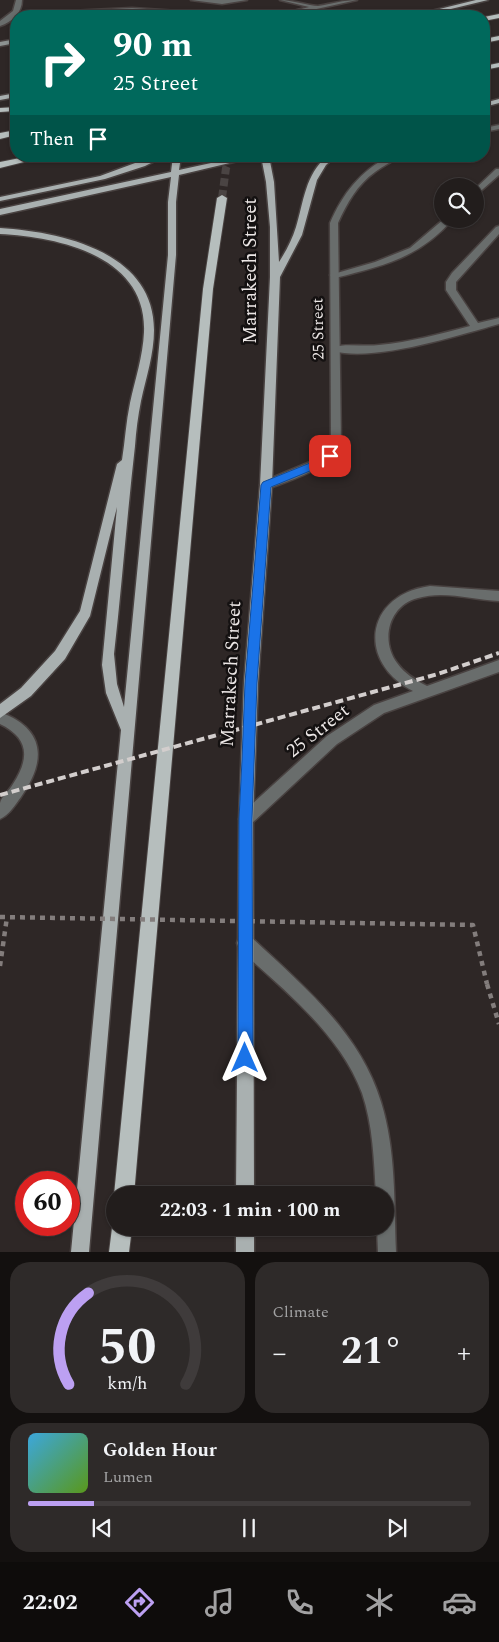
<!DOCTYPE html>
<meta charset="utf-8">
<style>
body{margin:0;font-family:Spectral,serif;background:#2e2a29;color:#f1f3f6;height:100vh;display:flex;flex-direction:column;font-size:19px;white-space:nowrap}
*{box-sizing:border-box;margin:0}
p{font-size:16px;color:#a2a2a3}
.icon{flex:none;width:28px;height:28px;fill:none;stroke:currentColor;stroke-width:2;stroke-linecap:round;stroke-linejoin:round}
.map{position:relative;height:1252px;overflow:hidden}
.drawer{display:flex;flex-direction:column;gap:10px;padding:10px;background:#13100f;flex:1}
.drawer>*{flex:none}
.guide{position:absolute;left:10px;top:10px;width:480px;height:152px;border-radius:20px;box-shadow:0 1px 4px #0004,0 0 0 1px #3f3b3b;background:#00695c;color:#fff;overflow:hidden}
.controls{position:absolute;left:434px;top:178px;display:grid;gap:10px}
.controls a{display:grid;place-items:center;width:50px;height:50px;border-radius:50%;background:#221d1c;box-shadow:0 1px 4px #0004,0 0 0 1px #3f3b3b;font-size:25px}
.speed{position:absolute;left:15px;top:1171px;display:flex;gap:10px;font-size:25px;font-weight:700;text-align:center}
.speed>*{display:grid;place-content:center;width:65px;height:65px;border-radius:50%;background:#221d1c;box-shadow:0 1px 4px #0004,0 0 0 1px #3f3b3b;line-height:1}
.speed .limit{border:8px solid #d22;background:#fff;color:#111}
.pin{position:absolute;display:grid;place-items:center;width:42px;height:42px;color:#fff;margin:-21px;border-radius:10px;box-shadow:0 2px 8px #0006}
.me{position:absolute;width:55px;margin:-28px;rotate:0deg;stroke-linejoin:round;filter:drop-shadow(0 0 4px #0008)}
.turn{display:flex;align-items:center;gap:18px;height:105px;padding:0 20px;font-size:22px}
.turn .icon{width:65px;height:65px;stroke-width:2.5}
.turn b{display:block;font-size:35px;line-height:42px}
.then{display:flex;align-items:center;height:48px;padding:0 20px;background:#0003;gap:10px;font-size:19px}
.big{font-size:38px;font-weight:700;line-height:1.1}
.drawer .card{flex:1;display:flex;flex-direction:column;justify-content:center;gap:8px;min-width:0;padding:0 18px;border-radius:20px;background:#2e2a29}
.drawer .dial{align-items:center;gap:0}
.dial svg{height:130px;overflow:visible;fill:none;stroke:#3f3b3b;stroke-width:7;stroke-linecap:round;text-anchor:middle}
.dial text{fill:#f1f3f6;stroke:none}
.song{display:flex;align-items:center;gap:15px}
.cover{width:60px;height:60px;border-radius:8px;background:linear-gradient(135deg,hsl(200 70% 55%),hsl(90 70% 35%))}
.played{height:5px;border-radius:2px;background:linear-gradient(90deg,#bca0f2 15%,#3f3b3b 15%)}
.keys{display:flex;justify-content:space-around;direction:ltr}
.heat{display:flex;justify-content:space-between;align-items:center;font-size:28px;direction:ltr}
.drawer .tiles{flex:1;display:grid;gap:10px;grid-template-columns:1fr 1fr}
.card:last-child{grid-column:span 2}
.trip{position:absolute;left:106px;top:1186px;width:288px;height:50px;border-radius:25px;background:#221d1c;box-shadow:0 1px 4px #0004,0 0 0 1px #3f3b3b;font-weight:700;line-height:50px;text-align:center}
.tab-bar{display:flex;height:80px;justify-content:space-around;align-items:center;background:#0e0c0b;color:#a2a2a3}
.tab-bar .icon{width:35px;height:35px}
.tab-bar .on{color:#bca0f2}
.tab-bar b{font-size:22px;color:#f1f3f6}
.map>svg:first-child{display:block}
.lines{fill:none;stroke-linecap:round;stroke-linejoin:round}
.trunk-tunnel{stroke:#4a4443;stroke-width:8;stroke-dasharray:8 4;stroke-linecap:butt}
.service-casing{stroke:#494241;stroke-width:3}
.minor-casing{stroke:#494241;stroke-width:3}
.tertiary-casing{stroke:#494241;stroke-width:3}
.secondary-casing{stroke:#494241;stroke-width:3}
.primary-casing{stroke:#494241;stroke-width:3}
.trunk-casing{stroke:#494241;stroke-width:2}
.path{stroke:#837d7c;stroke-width:4.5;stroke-dasharray:5 5;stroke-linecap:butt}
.service{fill:#696d6c;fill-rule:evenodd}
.minor{fill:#696d6c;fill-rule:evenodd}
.tertiary{fill:#696d6c;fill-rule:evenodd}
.secondary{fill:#8d9392;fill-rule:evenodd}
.primary{fill:#a9b0b0;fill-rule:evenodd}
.trunk{fill:#b6bebd;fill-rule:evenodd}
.rail{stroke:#d3cecd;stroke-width:4;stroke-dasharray:8 4;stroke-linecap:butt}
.path-bridge{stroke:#837d7c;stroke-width:4.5;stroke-dasharray:5 5;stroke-linecap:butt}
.route{fill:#1a73e8;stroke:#114b97}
.labels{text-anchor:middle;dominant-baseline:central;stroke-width:5;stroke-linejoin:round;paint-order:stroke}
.far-street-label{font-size:16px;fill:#ece7e6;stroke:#141111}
.street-label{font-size:19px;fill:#ece7e6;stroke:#141111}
</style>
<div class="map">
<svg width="499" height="1252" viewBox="0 0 499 1252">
<rect width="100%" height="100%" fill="#2e2726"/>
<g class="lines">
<path class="trunk-tunnel" d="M222,198L226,168L231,156"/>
<g class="service-casing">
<path id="service" d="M16,0H22C22,13 12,22 0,26V21L13,11Z
M191,0H247L222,4Z
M280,0C292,0 309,6 318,6C331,4 344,0 357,0L285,16H274L309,7Z
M132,8L194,12L218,16L132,12L46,16L70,11Z
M496,169H499V175L475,196V189Z
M444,219H453C419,258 383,266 335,278L330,275L375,262L410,248Z
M499,226V234L456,282V290L478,323L499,318V324C456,336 375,362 333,351V347C347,343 364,347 379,345C410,342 440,334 470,326L446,290V282L452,273L496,227Z
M245,935L251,937C302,985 360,1032 381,1102C396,1150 394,1202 396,1252H378L377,1228H385V1195H376C374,1161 373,1125 362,1093C340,1034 284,990 239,949L237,943L239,937Z"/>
</g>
<g class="minor-casing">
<path id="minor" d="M430,586L499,591V601C473,600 444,590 418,598C389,605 380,640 397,663C405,674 415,680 427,686L499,660V672L384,713L337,744L251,824L246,826L241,824L239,819L241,814L327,736L374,705L413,691C357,663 364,595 430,586Z"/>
</g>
<g class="tertiary-casing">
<path id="tertiary" d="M499,125V129L484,132V128Z
M389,156H399C392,162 383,166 375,172C357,185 347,203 338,223L341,445C326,470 296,478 270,488H262L260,485L262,482L310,462L331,444L330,223C343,193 360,172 389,156Z
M0,712C45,729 47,760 21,797C15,805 9,815 0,819C0,814 0,808 0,803C1,797 10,790 13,784C30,758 29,738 0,724Z"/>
</g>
<g class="secondary-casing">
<path id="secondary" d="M16,39V43L0,46V42Z"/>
</g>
<g class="primary-casing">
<path id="primary" d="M476,0H488L422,16H411Z
M16,93V97L0,100V96Z
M499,99V103L484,107V103Z
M154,156H165L145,166L105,179L0,201V197L100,176Z
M173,156H181L179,170L243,156H259L179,175L176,202V255L89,1252H71L121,730L106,693L102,665L117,507L90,616L65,659L31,696L0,718V704L21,688L55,651L80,611L117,464L122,460C125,441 126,422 130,403C135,380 143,356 144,332C147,256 59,237 0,234V228C62,232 154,252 154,330C154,354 146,378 141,401C138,416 136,431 135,446C127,515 122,585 114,654L117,684L124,707L168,255V202L171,177L0,215V209L171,172Z
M261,156H269L274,182L279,262C286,251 292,240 296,227C304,201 305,175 327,156H336L326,165L317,180L302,235L280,277L272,485L258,683L253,819L254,1195H236L239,819L244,683L260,485L270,277V227L266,182Z
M236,1228H254V1252H236Z"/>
</g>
<g class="trunk-casing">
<path id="trunk" d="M499,14V18L484,21V17Z
M499,36V40L484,43V39Z
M499,63V67L484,70V66Z
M16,107V111L0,112V108Z
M16,130V135L0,139V133Z
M30,156H48L0,168V162Z
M222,195L227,198L213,289L134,1195H115V1197L114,1195L203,289L217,198Z
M115,1221V1228H132L129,1252H109L112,1228Z"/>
</g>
<path class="path" d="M0,966L7,917
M487,984L499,1024"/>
<use href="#service" class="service"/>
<use href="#minor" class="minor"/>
<use href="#tertiary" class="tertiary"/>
<use href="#secondary" class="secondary"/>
<use href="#primary" class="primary"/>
<use href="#trunk" class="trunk"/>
<path class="rail" d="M0,795L438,674L499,653"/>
<path class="path-bridge" d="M0,917L473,925L487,984"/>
</g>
<path class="route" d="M330,452L333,453V458L322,466L271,487L257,683L252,819L253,1058L251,1063L245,1066L240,1063L238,1058L239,819L242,760L245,683L261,485L263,482L315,461Z"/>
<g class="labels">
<g class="far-street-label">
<text transform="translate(318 329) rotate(-91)">25 Street</text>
</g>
<g class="street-label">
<text transform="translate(250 271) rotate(-90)">Marrakech Street</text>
<text transform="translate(231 674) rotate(-87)">Marrakech Street</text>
<text transform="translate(318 731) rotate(-38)">25 Street</text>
</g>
</g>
</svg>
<div class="controls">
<a><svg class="icon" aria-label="search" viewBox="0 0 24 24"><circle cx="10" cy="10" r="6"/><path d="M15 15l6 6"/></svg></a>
</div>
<div class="speed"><div class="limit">60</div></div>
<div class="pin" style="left:330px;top:456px;background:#d93025"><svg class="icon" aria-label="arrive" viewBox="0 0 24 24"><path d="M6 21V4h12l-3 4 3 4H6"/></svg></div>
<svg class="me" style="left:245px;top:1058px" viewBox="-20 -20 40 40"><path d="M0-17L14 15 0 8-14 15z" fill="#1a73e8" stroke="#fff" stroke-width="4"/></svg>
<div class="trip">22:03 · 1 min · 100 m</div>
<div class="guide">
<div class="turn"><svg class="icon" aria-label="right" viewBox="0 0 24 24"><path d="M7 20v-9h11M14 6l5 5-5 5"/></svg><div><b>90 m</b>25 Street</div></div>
<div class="then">Then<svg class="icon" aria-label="arrive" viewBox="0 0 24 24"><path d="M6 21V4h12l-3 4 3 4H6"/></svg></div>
</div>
</div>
<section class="drawer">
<div class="tiles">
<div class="card dial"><svg viewBox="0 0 100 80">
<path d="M14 69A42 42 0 1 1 86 69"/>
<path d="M14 69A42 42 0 0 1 26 13" stroke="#bca0f2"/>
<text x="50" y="56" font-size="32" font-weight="700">50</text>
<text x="50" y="72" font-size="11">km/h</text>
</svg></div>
<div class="card"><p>Climate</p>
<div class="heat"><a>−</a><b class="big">21°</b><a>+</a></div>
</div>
<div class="card">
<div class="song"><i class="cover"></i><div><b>Golden Hour</b><p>Lumen</p></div></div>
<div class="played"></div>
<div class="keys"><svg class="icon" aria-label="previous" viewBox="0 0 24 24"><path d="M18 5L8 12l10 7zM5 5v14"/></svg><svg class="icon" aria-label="pause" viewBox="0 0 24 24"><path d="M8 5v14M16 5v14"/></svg><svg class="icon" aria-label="next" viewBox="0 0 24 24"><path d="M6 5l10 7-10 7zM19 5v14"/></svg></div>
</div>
</div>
</section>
<nav class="tab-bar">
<b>22:02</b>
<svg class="icon on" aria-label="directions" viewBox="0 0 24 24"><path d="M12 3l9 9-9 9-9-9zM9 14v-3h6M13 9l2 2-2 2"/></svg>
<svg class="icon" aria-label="music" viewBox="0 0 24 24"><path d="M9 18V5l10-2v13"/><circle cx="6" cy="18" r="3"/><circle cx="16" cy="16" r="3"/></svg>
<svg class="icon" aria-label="phone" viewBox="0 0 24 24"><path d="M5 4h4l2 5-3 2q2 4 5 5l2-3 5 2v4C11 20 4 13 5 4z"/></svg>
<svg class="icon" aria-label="climate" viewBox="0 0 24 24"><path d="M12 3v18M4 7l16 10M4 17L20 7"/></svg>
<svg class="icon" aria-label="car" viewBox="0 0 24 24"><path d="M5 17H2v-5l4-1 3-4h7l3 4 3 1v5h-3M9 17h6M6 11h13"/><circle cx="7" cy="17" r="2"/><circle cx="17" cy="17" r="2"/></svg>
</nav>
